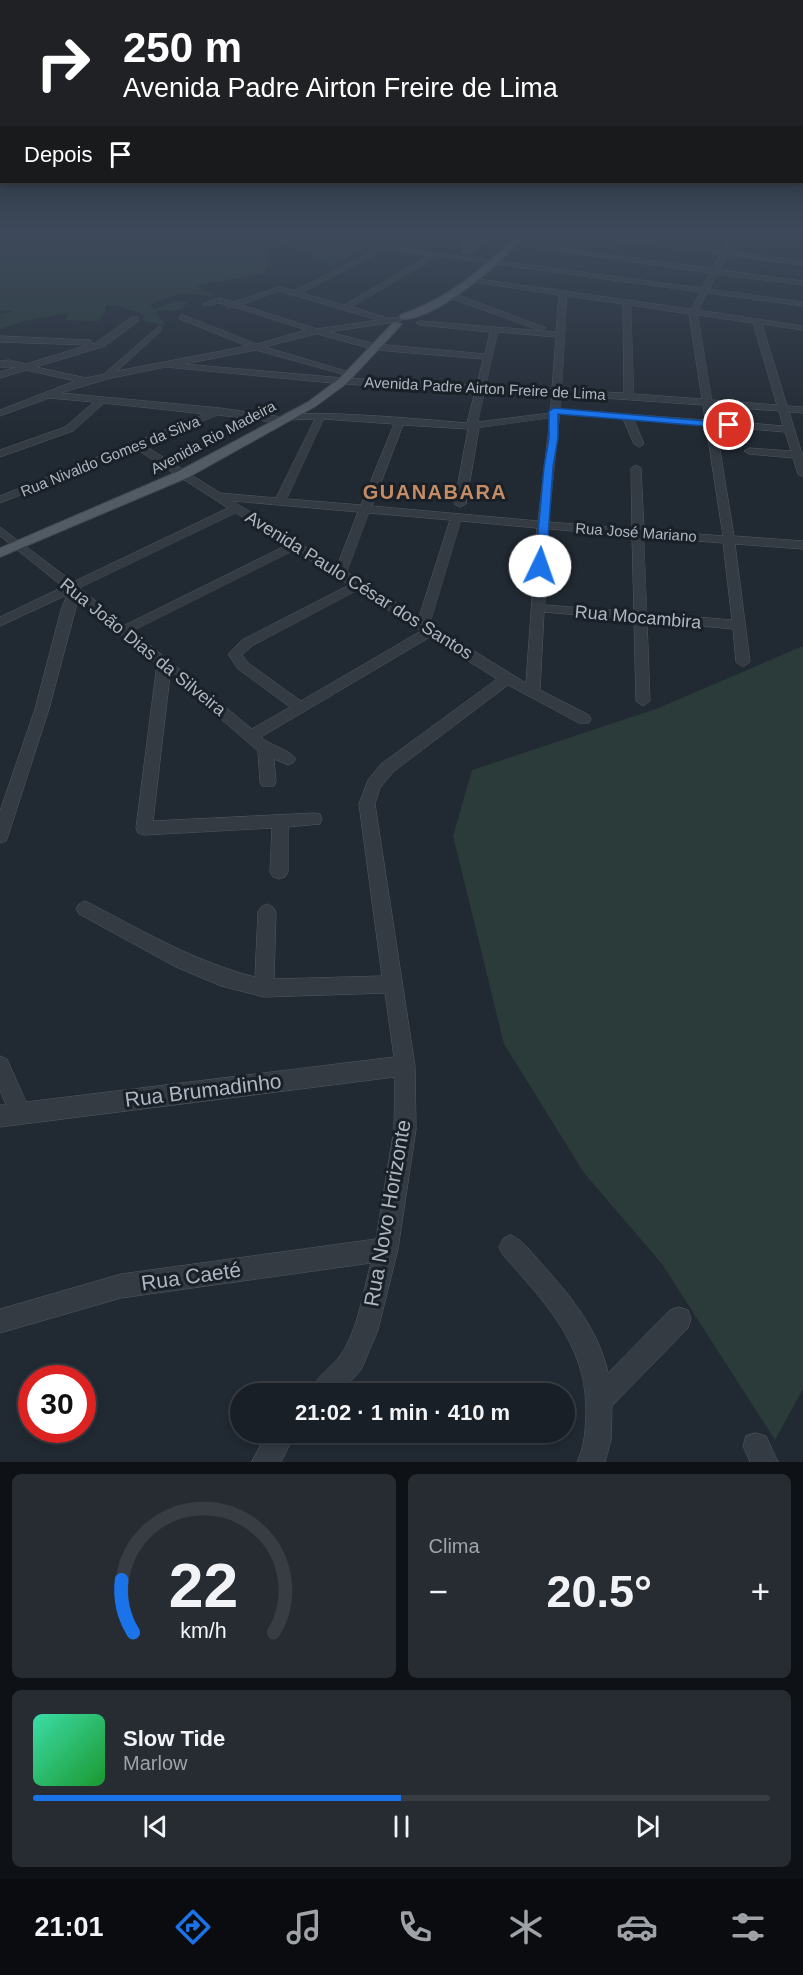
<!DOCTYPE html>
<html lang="pt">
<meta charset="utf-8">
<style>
body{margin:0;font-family:Helvetica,sans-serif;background:#262c32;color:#f1f3f6;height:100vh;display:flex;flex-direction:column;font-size:22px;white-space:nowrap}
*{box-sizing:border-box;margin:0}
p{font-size:20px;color:#9fa2a7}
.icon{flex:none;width:33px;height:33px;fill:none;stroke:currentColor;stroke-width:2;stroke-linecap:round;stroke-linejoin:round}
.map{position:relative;height:1462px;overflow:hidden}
.drawer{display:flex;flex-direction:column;gap:12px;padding:12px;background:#0e1115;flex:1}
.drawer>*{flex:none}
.top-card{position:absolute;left:0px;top:0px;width:804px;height:183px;box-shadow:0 3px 9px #0003,0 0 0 2px #373d43;background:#202124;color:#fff;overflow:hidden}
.speed{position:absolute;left:18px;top:1365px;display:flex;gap:12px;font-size:30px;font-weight:700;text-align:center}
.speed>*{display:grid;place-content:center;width:78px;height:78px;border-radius:50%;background:#191f26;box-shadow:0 3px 9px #0003,0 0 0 2px #373d43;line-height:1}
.speed .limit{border:9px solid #d22;background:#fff;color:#111}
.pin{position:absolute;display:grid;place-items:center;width:51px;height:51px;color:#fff;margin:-26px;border:3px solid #fff;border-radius:50%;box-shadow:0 2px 6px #0007}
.me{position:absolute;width:66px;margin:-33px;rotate:3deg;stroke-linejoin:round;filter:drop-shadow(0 0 4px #0008)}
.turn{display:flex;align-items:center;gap:21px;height:126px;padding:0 24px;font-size:27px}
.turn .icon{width:78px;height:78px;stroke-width:2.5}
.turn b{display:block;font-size:42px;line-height:51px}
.then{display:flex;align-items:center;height:57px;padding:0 24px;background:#0003;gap:12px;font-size:22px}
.big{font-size:45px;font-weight:700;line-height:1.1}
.drawer .widget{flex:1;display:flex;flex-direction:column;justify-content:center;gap:9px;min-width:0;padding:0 21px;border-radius:9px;background:#262c32}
.drawer .dial{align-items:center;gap:0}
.dial svg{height:156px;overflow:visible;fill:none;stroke:#373d43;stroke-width:7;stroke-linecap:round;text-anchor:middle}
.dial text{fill:#f1f3f6;stroke:none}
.song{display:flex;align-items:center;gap:18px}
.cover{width:72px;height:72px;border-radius:9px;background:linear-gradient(135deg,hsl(160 70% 55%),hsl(130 70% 35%))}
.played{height:6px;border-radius:3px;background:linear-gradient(90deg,#1a73e8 50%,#373d43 50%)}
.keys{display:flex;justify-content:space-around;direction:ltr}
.heat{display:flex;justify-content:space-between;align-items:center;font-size:33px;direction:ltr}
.drawer .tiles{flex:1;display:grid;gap:12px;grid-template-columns:1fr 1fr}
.widget:last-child{grid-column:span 2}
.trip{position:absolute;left:230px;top:1383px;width:345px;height:60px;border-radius:30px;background:#191f26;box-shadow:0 3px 9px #0003,0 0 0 2px #373d43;font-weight:700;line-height:60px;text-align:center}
.menu{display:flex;height:96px;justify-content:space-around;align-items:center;background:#0a0c0f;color:#9fa2a7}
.menu .icon{width:42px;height:42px}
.menu .current{color:#1a73e8}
.menu b{font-size:27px;color:#f1f3f6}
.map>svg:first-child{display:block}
.green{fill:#2a3b3a}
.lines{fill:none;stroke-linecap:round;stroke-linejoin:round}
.stream{stroke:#364558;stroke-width:2}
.minor-casing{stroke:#515961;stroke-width:1}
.major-casing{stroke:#3d444d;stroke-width:2}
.minor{fill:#343b43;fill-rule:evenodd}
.major{fill:#525a63;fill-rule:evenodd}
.wall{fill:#3d454f}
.shaded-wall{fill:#323840}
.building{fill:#47505c;stroke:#323840;stroke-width:1.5}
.route{fill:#1a73e8;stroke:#114b97;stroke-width:1.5}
.labels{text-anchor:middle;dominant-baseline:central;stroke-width:6;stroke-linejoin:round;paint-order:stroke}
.far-street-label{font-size:15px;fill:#aeb6c0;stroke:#1a2028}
.street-label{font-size:18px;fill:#aeb6c0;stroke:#1a2028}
.far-district-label{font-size:20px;font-weight:bold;letter-spacing:1.5px;fill:#c58c65;stroke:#1a2028}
.near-street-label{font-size:21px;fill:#aeb6c0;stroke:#1a2028}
</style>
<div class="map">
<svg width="803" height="1462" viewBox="0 0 803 1462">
<rect width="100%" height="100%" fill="#212932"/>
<path class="green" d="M0,235H403L331,265L287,245L271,248L264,273L195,286L215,296L182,293L150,304L154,310L172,302H188C180,313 172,311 159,310L156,313L163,321L164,326L142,320L145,315C131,311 122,305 106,305L105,314L99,321L66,320L68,313L24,321L0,329V314L15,311L0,310Z
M803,646V1389L775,1440L662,1264L584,1173L504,1044L453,836L472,770L656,709Z"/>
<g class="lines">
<path class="stream" d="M765,252L770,235"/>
<g class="minor-casing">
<path id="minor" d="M582,235H604L722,251L728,235H734V241L729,251L803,261V265L727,255L719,270L803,281V285L717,274L709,289L803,302V306L707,293L698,310L803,326V330L762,324L787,406L803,407V413L789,412L803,457V477L798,474L793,458L749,454L744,451L749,448L791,451L785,432L716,426L734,536L803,541V549L735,544L750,662L743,667L736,662L733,629L647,621L650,701L643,706L636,701L634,620L544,612L540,690L589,715L591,719L589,723H579L508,685L393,772L380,788L375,804L415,1066L416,1129L398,1249L378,1330L361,1370L339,1394H308C316,1375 335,1366 344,1350C359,1323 363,1292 371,1263L121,1298L0,1333V1309L121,1274L376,1239L394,1129L395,1077L0,1127V1105H6L0,1090V1056L7,1059L26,1102L394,1057L385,993L264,997L221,986L176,967L79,914L76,909L79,904L85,901L91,904C145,932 196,962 255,977L258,912L261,907L267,904L273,907L276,912L274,979L382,976L359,804L368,780L381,764L497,679L430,637L261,737C271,746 289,749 296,759L293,763L288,765L274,759L276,782L274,786H262L260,782L258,751L170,675L153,821L314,813L320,814L322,819L320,824L288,827V872L285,877L279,879L273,877L270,872L272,828L144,835L138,833L136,828L157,664L78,600L49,709L8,836L6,841L0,843V811L35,709L61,610L67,595L0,626V617L63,587L0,536V527L73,582L228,508L136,449L0,503V496L205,414L104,403L73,431L0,457V450L65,427L94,402L49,398L0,416V410L75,381L26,370L0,378V372L16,367H0V361L9,360L26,364L88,345L0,342V336L90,340L94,344L132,317H138V321L105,346L36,367L86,378L104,374L158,327H161V331L117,371L247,346L180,319V315H183L257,344L306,330L234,307L227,308V305L219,303L206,306L202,304L219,298L234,302L279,287L294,291L383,246L702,288L710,273L510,244L513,242L713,269L720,254ZM384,250L430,255L344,305L302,293ZM438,256L700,292L691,309L471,278L470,280L474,282L559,295L556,332L420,321L416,323L420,325L490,332L485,354L376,344L329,332L401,321V317L388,318L352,307ZM279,291L378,320L317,329L242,305ZM567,296L623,304L624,393L562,390ZM631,305L689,314L702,399L634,394ZM698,315L753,323L777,405L712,400ZM498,332L556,337L552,389L486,386ZM317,334L376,350L483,359L477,385L343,378L184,364L256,350L349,376V372L265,347ZM166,367L343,384L475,391L467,423C442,421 293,407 282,417L220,408L61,393L107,379ZM485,391L552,395L550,413L478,422ZM561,395L703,405L705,420L561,409ZM713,406L779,411L783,426L715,420ZM560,414L623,419L634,444L639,447L644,444L634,420L706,426L723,536L644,530L641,468L636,465L631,468L632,529L549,522ZM218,415L281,423L286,420L315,419L276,498L220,493L144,445ZM550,418L538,521L372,506L403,425L468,429L454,504L460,507L466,504L479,428ZM324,419L394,424L361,505L287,499ZM233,501L358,512L337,566ZM236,513L287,545L125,625L80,588ZM369,513L450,520L419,617L347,572ZM461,521L537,528L526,683L430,624ZM549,529L632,536L634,612L545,605ZM644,537L723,543L732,620L647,613ZM295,550L349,585L242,640L228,654L238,669L290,707L252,729L133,631ZM358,590L421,631L301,701L248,663L242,655L252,646Z
M447,293H453L546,328L539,330L447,297Z
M511,1235C524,1241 532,1253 541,1263C570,1295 599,1330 608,1373L670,1310L679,1307L688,1310L691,1319L688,1328L612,1406L611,1440L605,1462H577C585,1445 586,1426 586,1408C585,1342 544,1302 503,1255L499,1247L503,1239Z
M268,1432H296L281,1462H252Z
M756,1433L766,1436L778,1462H750L743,1446L746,1436Z"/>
</g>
<g class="major-casing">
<path id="major" d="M516,235H525C504,261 433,323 400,319V315C446,299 483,271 516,235Z
M394,322L402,324L347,383L316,406L189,477L0,557V548L179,471L308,402L339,379Z"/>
</g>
<use href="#minor" class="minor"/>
<use href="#major" class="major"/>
</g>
<path class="wall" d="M487,243L474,254H461L462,245Z"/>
<path class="shaded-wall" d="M485,235H487V243L474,254L475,245Z"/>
<path class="building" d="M472,235H485L475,245H462Z"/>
<linearGradient id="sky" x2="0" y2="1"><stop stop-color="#12171c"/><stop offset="0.53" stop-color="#3d495a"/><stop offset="1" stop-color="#3d495a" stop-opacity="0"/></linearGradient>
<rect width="803" height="440" fill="url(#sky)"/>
<path class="route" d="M554,408L729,423L734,425L729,428L558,414V438L553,467L546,566L540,570L535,566L544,467L549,438V411Z"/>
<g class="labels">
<g class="far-street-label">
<text transform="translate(485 388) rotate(3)">Avenida Padre Airton Freire de Lima</text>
<text transform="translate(213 437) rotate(-28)">Avenida Rio Madeira</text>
<text transform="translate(110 456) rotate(-22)">Rua Nivaldo Gomes da Silva</text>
<text transform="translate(636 532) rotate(4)">Rua José Mariano</text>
</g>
<g class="street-label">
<text transform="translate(359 585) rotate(32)">Avenida Paulo César dos Santos</text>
<text transform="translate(638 617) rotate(5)">Rua Mocambira</text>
<text transform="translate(143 647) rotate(39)">Rua João Dias da Silveira</text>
</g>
<g class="far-district-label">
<text x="435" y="492">GUANABARA</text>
</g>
<g class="near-street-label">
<text transform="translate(203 1090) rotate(-7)">Rua Brumadinho</text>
<text transform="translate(387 1213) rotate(-80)">Rua Novo Horizonte</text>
<text transform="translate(191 1276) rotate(-8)">Rua Caeté</text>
</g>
</g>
</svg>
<div class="speed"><div class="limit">30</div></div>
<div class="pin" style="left:729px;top:425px;background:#d93025"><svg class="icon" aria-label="arrive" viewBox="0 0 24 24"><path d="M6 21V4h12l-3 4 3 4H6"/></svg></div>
<svg class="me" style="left:540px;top:566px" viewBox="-20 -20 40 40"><circle r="19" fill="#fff"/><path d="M0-13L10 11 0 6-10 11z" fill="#1a73e8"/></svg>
<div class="trip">21:02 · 1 min · 410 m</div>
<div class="top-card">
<div class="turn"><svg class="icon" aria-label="right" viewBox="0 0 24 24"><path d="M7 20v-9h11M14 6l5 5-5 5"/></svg><div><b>250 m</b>Avenida Padre Airton Freire de Lima</div></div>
<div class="then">Depois<svg class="icon" aria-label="arrive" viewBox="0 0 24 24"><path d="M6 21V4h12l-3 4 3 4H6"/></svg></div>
</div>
</div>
<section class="drawer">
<div class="tiles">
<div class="widget dial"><svg viewBox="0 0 100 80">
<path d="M14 69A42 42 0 1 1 86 69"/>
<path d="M14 69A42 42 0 0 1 8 42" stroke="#1a73e8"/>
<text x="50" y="56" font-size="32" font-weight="700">22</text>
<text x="50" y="72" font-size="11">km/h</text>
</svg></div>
<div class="widget"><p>Clima</p>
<div class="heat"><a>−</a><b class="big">20.5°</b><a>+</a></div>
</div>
<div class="widget">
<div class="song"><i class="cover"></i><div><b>Slow Tide</b><p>Marlow</p></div></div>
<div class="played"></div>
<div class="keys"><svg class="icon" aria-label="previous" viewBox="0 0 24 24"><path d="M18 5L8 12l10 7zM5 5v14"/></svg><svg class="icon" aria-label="pause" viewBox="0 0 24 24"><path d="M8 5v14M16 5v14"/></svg><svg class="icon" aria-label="next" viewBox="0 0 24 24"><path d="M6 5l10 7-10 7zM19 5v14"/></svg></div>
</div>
</div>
</section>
<nav class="menu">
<b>21:01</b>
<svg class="icon current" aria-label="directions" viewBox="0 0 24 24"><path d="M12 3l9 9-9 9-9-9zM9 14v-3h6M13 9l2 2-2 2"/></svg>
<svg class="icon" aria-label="music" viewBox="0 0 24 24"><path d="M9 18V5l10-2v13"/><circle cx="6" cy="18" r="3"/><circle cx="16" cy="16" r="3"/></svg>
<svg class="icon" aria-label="phone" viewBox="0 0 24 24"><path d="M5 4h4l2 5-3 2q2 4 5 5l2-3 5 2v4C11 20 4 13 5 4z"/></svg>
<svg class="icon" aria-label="climate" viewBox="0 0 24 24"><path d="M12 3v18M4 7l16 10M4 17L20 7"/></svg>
<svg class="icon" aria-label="car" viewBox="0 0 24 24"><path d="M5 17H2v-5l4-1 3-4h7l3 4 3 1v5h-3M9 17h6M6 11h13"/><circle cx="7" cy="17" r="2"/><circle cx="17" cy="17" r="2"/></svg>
<svg class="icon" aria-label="filters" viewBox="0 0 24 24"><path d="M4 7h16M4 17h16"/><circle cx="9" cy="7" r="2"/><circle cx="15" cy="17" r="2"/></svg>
</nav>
